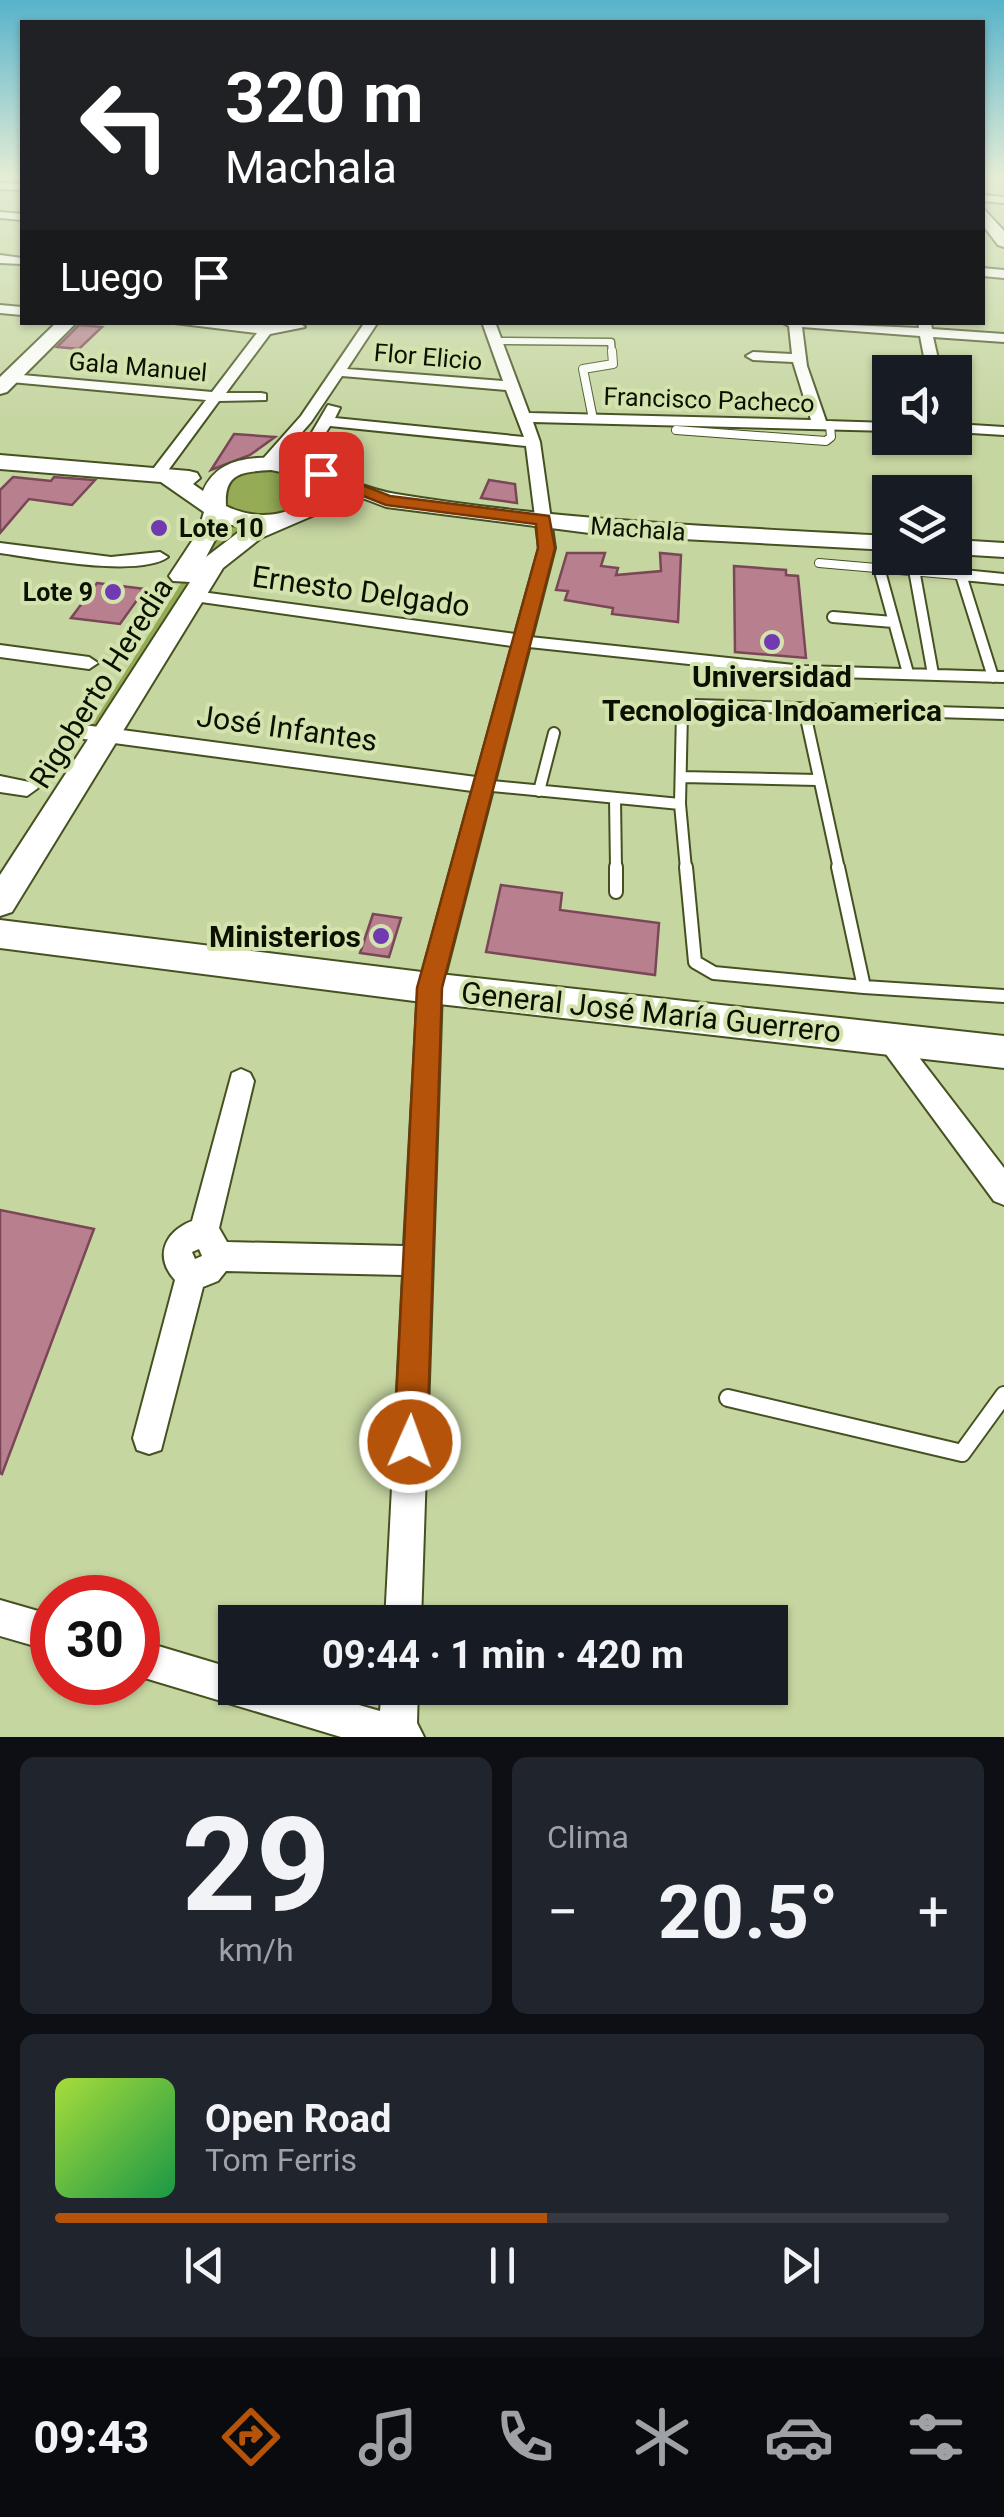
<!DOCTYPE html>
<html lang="es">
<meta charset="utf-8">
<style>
body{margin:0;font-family:Roboto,sans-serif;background:#20242c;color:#f1f3f6;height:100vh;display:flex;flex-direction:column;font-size:38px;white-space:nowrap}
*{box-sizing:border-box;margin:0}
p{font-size:32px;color:#9ea1a6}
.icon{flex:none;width:55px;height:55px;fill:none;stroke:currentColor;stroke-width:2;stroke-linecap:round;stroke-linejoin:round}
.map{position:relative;height:1737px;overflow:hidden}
.side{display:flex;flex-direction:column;gap:20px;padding:20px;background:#0d0f14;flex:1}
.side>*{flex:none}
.hud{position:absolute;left:20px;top:20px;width:965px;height:305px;border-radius:0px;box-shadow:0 2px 8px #0004;background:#202124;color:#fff;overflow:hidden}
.fabs{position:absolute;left:872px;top:355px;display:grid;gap:20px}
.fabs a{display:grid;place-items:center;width:100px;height:100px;border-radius:0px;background:#171b24;box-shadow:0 2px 8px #0004;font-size:50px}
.speed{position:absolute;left:30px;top:1575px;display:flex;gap:20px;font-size:50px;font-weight:700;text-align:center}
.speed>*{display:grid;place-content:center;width:130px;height:130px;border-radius:50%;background:#171b24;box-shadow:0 2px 8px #0004;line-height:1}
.speed .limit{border:15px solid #d22;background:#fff;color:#111}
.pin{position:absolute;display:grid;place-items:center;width:85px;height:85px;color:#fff;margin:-42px;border-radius:20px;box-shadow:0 5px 15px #0006}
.me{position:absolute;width:110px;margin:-55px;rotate:2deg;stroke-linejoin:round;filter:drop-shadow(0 0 8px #0008)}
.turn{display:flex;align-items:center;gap:35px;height:210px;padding:0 40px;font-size:45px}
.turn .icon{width:130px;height:130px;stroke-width:2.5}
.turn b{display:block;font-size:70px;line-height:85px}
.then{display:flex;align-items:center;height:95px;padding:0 40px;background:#0003;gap:20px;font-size:38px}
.big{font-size:75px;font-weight:700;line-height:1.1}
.side .card{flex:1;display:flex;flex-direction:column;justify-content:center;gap:15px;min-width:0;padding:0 35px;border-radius:15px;background:#20242c}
.side .dial{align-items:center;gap:0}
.dial b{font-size:130px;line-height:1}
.song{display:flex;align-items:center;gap:30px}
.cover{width:120px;height:120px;border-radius:15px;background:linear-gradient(135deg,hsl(80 70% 55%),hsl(140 70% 35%))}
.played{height:10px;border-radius:5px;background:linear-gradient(90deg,#b45309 55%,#363941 55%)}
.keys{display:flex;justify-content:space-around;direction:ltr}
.heat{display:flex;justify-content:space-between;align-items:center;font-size:55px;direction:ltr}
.side .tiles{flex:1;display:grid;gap:20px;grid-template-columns:1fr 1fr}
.card:last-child{grid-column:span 2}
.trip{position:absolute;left:218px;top:1605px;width:570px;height:100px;border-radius:0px;background:#171b24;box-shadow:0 2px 8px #0004;font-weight:700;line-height:100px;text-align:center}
.dock{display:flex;height:160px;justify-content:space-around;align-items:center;background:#090b0e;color:#9ea1a6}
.dock .icon{width:70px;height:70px}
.dock .active{color:#b45309}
.dock b{font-size:45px;color:#f1f3f6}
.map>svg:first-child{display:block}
.green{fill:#95ab56}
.building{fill:#b87f8f;stroke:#7a4756;stroke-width:2.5}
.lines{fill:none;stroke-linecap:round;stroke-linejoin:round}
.lane-far4-casing{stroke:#455121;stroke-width:9}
.lane-far3-casing{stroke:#455121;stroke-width:10}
.lane-far2-casing{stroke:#455121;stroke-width:14}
.lane-far1-casing{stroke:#455121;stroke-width:16}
.lane-casing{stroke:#455121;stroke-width:20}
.street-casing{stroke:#455121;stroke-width:4}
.secondary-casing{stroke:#455121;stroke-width:4}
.lane-far4{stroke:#fff;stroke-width:6}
.lane-far3{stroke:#fff;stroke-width:8}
.lane-far2{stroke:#fff;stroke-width:10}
.lane-far1{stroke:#fff;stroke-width:12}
.lane{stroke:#fff;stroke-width:16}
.street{fill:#fff;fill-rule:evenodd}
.secondary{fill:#fff;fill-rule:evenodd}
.route{fill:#b45309;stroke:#753606;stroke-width:2.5}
.poi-dot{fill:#723ab0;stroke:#d3e3ad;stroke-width:4}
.labels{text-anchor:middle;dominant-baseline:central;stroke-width:8;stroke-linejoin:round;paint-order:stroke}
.far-street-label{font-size:25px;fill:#0c1001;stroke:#d3e3ad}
.far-poi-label{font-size:25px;font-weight:bold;fill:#0c1001;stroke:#d3e3ad;text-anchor:start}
.street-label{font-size:30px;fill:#0c1001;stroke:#d3e3ad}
.poi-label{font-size:30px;font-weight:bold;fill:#0c1001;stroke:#d3e3ad}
</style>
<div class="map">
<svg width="1004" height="1737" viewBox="0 0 1004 1737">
<rect width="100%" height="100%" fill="#c6d6a1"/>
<path class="green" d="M251,468L309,473L319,489C294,526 259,519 222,506L226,480Z
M220,514L261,525L216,557L107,731L90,728L219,523Z"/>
<path class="building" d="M79,325L102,327L79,349L57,347Z
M234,434L275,437L250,455L211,470Z
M13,477L51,481L54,477L95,480L72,505L29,499L0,533V490Z
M489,480L515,484L517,503L481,498Z
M567,553H605L601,566L618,568L616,575L661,571L660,553L681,555L678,622L612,614L613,608L565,600L568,591L556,590Z
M734,566L786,570V575L798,576L806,658L735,652Z
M97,583L145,589L120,624L71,618Z
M501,885L562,893L560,910L659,923L655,975L486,952Z
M373,914L401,918L389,957L360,953Z
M0,1210L94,1229L2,1474L0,1473Z"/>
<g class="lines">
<g class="lane-far4-casing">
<path id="lane-far4" d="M496,341L611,342L612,353"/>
</g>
<g class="lane-far3-casing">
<path id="lane-far3" d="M593,419L583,369L613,364L612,351
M676,430L826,441L831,437L830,425
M819,563L991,578
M879,568L882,578
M914,570L915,578"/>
</g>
<g class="lane-far2-casing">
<path id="lane-far2" d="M881,575L908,673
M915,575L933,674
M961,575L993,677
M963,575L1004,579
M833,617L893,622
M520,641L803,671L1004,677
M804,709L839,869
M681,777L817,780
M482,785L680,804L682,712L695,705L1004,714
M539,791L554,733
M615,798L616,869
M680,804L686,869"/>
</g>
<g class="lane-far1-casing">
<path id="lane-far1" d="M616,867V892
M686,867L695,962L714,973L864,987
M838,867L864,987L1004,996"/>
</g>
<g class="lane-casing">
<path id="lane" d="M728,1398L962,1453L1004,1395"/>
</g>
<g class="street-casing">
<path id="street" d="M0,183L22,184V190L0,189Z
M982,195L1004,197V203L982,201Z
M0,212L22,214V220L0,218Z
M0,255L22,258V264L0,263Z
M982,268L1004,270V278L982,276Z
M0,305L22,307V315L0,313Z
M166,322L299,323L305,327L270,334L226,393H261L266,394V400L219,401L161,480L147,477L206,400L11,382L4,378L11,374L212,392L257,333Z
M365,322H378L347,369L503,381L482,322H495L529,413L811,420L793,362L753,360L746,356L753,352L792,354L789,326L781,322L919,328L918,322H931L932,329L1004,334V342L933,337L941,372H927L920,336L802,327L807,366L826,421L890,423V431L533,422L540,442L555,548L442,988L421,1622H385L403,1275L226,1271L218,1281L203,1287L161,1450L149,1454L137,1450L133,1438L175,1280C154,1257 164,1232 192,1221L232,1073L241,1069L250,1073L254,1081L219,1228L227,1242L404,1246L418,988L472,791L84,739L74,732L84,725L476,777L512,646L194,601L185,596L194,591L515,634L539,548L526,446L330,426L325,434L322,470L314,475L306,470L311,434L328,405L340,408L335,418L524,437L506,390L342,376L311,422L274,464L261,461L301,416ZM199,1249L202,1256L195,1259L192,1252Z
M955,424L1004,427V435L955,432Z
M0,543L111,557L160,552L168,557C139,578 37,558 0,553Z
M0,645L89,657L98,663L89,669L0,657Z
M0,776L34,783L38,788L27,796L0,792Z
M889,1027L898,1030L1004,1168V1205L994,1201L880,1046L876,1038L880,1030Z
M0,1600L52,1615V1651L0,1636Z
M138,1640L235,1669V1688H299L380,1711L382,1688H418L417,1723L424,1737H341L138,1676Z"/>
</g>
<g class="secondary-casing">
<path id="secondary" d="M982,207L1004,231V247L998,245L982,224Z
M57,322H77L7,392L0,394V377Z
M0,455L189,471L197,473L200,478L193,484L203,491C213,468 232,460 257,458C310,454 347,486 396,494C560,521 725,527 890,536V550L605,535L386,507L336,488L319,513L261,538L223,568L12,912L0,916V875L190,582L173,581L169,576L198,532L204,512L161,482L0,469ZM271,470L311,478L315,486C299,519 256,521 226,506C224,472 242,472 271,470ZM224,523L244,528L206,557Z
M955,540L1004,543V557L955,554Z
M0,920L430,973L1004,1036V1068L430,1003L0,948Z"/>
</g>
<use href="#lane-far4" class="lane-far4"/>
<use href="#lane-far3" class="lane-far3"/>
<use href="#lane-far2" class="lane-far2"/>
<use href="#lane-far1" class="lane-far1"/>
<use href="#lane" class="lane"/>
<use href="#street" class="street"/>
<use href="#secondary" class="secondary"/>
</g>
<linearGradient id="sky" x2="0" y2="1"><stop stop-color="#57b3cb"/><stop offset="0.42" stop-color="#e5edd5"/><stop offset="1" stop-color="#e5edd5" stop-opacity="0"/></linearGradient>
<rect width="1004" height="422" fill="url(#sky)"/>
<path class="route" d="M321,469L390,496L549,516L555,548L442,988L427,1442L422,1453L410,1458L399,1453L394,1442L417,988L538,548L536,524L386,505L315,477V470Z"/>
<g class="poi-dot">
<circle cx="159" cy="528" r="10"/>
<circle cx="113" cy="592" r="10"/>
<circle cx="772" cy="642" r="10"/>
<circle cx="381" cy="936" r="10"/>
</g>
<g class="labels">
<g class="far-street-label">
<text transform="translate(428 357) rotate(5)">Flor Elicio</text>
<text transform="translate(138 367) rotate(5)">Gala Manuel</text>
<text transform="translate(709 400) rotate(2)">Francisco Pacheco</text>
<text transform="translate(638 529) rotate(4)">Machala</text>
</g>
<g class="far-poi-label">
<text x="179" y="528">Lote 10</text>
<text x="93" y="592" text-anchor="end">Lote 9</text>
</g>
<g class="street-label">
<text transform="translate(361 591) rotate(8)">Ernesto Delgado</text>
<text transform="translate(101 683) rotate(-58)">Rigoberto Heredia</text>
<text transform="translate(287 728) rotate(8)">José Infantes</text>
<text transform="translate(651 1012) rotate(6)">General José María Guerrero</text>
</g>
<g class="poi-label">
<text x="772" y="676">Universidad<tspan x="772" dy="34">Tecnologica Indoamerica</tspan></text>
<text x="361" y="936" text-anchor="end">Ministerios</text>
</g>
</g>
</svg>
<div class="fabs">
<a><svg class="icon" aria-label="sound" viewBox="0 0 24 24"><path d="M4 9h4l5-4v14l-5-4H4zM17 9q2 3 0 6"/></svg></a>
<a><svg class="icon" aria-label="layers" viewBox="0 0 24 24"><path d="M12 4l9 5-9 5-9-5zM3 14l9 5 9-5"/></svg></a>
</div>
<div class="speed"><div class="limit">30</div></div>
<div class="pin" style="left:321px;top:474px;background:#d93025"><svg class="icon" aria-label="arrive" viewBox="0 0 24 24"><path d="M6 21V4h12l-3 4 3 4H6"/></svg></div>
<svg class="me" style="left:410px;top:1442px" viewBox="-20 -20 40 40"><circle r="17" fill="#b45309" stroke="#fff" stroke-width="3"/><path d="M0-11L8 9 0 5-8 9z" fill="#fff"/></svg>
<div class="trip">09:44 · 1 min · 420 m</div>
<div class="hud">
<div class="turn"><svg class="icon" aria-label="left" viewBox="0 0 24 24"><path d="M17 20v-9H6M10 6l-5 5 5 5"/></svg><div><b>320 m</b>Machala</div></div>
<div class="then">Luego<svg class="icon" aria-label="arrive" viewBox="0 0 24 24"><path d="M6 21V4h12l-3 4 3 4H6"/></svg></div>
</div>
</div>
<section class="side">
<div class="tiles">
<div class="card dial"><b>29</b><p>km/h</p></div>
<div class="card"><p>Clima</p>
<div class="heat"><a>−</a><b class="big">20.5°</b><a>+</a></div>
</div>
<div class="card">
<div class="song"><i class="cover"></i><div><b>Open Road</b><p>Tom Ferris</p></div></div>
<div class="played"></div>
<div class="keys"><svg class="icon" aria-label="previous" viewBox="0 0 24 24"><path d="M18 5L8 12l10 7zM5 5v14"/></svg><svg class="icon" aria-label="pause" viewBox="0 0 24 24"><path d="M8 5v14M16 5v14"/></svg><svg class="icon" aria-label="next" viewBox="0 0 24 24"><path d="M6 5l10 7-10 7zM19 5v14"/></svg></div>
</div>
</div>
</section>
<nav class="dock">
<b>09:43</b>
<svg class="icon active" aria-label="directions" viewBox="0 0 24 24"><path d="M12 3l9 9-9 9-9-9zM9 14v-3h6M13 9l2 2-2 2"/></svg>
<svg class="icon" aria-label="music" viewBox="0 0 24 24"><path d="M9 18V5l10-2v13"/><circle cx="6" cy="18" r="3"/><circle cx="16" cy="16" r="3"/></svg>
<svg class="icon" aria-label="phone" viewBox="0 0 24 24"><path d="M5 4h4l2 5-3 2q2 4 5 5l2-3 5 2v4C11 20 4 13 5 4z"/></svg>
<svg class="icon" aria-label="climate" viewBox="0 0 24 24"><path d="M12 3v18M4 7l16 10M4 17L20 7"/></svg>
<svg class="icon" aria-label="car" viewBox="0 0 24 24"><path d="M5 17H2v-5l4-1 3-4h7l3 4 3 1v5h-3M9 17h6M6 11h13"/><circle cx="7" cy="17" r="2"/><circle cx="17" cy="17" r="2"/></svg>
<svg class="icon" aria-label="filters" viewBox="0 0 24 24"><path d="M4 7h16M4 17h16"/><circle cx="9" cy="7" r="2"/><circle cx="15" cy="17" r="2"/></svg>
</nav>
